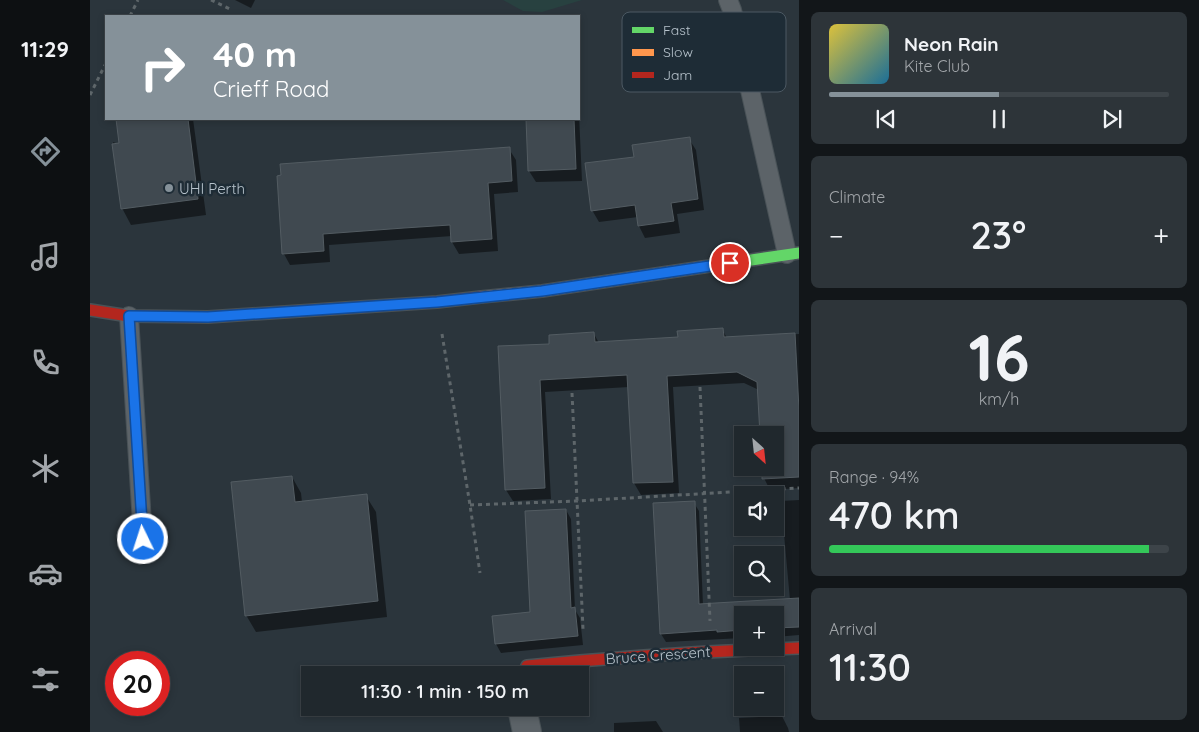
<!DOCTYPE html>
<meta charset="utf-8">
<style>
body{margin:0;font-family:Quicksand,sans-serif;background:#2d3439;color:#f1f3f6;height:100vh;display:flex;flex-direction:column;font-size:19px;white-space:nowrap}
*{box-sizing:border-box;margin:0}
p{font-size:16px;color:#a2a6aa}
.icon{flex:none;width:28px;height:28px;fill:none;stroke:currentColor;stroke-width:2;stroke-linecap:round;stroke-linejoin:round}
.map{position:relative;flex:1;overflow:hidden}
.sheet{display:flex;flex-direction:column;gap:12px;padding:12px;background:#121619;width:400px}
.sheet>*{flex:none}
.guide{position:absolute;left:15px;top:15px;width:475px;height:105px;border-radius:0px;box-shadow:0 2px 8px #0003,0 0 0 1px #3d4449;background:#859199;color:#fff;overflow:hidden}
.needle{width:32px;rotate:153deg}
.fabs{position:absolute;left:644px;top:426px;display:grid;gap:10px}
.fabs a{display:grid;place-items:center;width:50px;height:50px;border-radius:0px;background:#20282d;box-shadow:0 2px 8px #0003,0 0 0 1px #3d4449;font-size:25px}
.speed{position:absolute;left:15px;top:651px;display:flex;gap:10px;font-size:25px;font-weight:700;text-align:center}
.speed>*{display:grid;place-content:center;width:65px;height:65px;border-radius:50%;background:#20282d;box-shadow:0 2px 8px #0003,0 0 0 1px #3d4449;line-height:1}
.speed .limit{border:8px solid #d22;background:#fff;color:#111}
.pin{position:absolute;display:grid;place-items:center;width:42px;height:42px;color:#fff;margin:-21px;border:2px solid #fff;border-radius:50%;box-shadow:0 1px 5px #0007}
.me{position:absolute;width:55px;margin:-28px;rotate:356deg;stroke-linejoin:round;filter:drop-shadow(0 0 4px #0008)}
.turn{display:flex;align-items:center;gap:18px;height:105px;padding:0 25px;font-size:22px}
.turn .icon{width:65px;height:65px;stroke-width:2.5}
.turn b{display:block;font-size:35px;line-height:42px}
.big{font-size:38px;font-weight:600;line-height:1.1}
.sheet .tile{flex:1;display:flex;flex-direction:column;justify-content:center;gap:8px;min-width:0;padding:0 18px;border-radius:8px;background:#2d3439}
.sheet .dial{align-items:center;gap:0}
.dial b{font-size:65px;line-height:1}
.song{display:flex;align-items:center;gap:15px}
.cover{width:60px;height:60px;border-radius:8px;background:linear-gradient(135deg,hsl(50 70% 55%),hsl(200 70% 35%))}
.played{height:5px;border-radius:2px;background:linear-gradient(90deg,#859199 50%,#3d4449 50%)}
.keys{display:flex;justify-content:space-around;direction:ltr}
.heat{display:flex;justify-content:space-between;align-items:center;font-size:28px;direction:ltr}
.charge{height:8px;border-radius:4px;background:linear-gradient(90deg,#34c759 94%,#3d4449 0)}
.trip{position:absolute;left:211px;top:666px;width:288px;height:50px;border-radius:0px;background:#20282d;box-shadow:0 2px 8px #0003,0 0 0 1px #3d4449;font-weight:600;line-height:50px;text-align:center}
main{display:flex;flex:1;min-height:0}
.tab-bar{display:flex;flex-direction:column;width:90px;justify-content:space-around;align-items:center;background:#0d1012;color:#a2a6aa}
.tab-bar .icon{width:35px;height:35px}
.tab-bar .current{color:#859199}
.tab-bar b{font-size:22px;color:#f1f3f6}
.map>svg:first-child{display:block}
.green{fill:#284140}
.shadow{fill:#0007}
.building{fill:#404950;stroke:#535c62}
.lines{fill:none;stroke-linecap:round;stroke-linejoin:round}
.lane-casing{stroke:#495257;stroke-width:20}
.street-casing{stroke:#495257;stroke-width:30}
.fast-casing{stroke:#495257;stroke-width:14}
.slow-casing{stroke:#495257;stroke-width:14}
.jam-casing{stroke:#495257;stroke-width:14}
.path{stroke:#5e666a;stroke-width:3;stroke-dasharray:4 4;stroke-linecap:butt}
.lane{stroke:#5c6368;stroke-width:18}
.street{stroke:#5c6368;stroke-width:28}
.fast{stroke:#63d668;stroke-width:11}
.slow{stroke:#ff974d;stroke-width:11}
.jam{stroke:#b3261e;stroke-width:11}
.route-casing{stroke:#114b97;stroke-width:12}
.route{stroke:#1a73e8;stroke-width:9}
.poi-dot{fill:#859199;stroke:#1e2c36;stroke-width:2}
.labels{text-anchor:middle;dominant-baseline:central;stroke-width:5;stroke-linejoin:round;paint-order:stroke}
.poi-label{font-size:15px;fill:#b6c2cb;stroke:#1e2c36;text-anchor:start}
.street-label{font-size:15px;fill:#b6c2cb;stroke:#1e2c36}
.key{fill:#1e2c36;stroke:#4c5963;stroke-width:1}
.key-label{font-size:14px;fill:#b6c2cb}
</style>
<main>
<nav class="tab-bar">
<b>11:29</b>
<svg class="icon current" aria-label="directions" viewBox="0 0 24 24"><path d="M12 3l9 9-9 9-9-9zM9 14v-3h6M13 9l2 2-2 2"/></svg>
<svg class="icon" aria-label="music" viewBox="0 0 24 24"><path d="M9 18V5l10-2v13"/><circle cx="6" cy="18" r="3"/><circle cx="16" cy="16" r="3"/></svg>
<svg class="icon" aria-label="phone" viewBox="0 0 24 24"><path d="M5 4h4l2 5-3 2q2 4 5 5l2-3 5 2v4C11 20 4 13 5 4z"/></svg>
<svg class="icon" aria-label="climate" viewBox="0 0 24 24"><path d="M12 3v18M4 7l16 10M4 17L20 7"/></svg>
<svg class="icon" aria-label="car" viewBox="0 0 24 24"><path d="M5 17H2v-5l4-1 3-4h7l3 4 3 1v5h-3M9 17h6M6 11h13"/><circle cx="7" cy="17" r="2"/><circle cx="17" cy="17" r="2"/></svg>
<svg class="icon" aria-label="filters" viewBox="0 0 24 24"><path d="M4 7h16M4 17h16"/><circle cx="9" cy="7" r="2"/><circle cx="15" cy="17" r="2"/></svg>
</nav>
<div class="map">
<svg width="709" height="732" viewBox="0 0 709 732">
<rect width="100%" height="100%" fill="#2b353c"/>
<path class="green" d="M413,0H492L452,12L433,11Z"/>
<path class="shadow" d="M145,0H165L161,8Z
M489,114L492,181L446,182L439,171L437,119H489Z
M27,119H103L116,215L41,225L32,208L23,142L31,145Z
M599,139L606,150L614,210L587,214L590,233L555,238L549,226L548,217L509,222L502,210L545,158Z
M419,149L426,160L428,192L404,194L408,251L369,254L362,242V236L239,245L240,262L200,265L194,254L188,177Z
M632,329L637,338L709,334V488L680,490L674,478L673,468H685V435H671L669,390L654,383L583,387L589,493L551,495L544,483L539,387L455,392L461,499L423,501L416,490L461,345L504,334L509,343L589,338Z
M202,477L211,493L212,502L276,496L286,512L297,617L166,632L156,615Z
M709,500V635L685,637V615H652V638L576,642L571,634L604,503L609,511L613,605L700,600L691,501Z
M476,510L481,519L485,610L490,618L493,645L411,653L406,644L403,617L441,613Z
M692,716L698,728L699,732H650L649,718Z
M566,721L573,732H524V723Z"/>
<path class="building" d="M26,119H98L108,199L31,209L22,144L29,143Z
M436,119H484L486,169L438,171Z
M600,137L608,199L581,203L584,221L548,226L545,205L501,211L495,163L544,157L542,145Z
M420,147L422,181L398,183L402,239L361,242L360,225L314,228L233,234L234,251L192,254L187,176L191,175L190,164Z
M633,328L634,337L705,333L709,410V477L672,479V468H685V435H670L667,382L647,372L577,376L583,482L543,483L537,375L450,380L455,488L415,490L408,346L459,344V335L504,332L505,342L588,337L587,331Z
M202,476L205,502L277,494L288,601L155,616L141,482Z
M605,501L609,604L709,598V627L685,628V615H652V630L627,632V630L570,634L563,503Z
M476,509L481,608L485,607L488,636L405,644L402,616L440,612L435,511Z"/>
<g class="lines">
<g class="lane-casing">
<path id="lane" d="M638,0L642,10L697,254
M39,316L53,539"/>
</g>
<g class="street-casing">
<path id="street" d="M432,708L437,732"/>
</g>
<g class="fast-casing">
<path id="fast" d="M613,267L709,253"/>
</g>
<g class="slow-casing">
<path id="slow" d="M391,297L452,291L613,267"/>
</g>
<g class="jam-casing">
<path id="jam" d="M0,310L39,316L118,317L347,302L391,297
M433,675L437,666C527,657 618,651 709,648"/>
</g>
<path class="path" d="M121,0L142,10
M40,16L48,0
M0,95L16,63
M352,334L380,505L390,573
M610,387L620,621
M482,393L493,629
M380,505L487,501L709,488"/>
<use href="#lane" class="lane"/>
<use href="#street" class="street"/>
<use href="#fast" class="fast"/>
<use href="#slow" class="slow"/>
<use href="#jam" class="jam"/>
</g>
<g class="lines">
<g class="route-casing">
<path id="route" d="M53,539L39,316L118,317L347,302L452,291L640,263"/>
</g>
<use href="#route" class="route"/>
</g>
<circle class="poi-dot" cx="79" cy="188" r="5"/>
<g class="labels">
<g class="poi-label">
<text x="89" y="188">UHI Perth</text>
</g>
<g class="street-label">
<text transform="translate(568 655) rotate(-4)">Bruce Crescent</text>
</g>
</g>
<rect x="532" y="12" width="164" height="80" rx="8" class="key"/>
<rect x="542" y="27" width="22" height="6" fill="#63d668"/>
<rect x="542" y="49" width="22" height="7" fill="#ff974d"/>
<rect x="542" y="72" width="22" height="6" fill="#b3261e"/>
<g class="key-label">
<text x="573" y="35">Fast</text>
<text x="573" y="57">Slow</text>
<text x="573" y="80">Jam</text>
</g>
</svg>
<div class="fabs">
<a><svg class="needle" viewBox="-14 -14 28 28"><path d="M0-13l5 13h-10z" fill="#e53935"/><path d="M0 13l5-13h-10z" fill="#a2a6aa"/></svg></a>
<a><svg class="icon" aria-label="sound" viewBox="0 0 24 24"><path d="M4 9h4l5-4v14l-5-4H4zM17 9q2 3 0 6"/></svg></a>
<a><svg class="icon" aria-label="search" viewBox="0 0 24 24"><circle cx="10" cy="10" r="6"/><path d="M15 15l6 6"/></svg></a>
<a>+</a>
<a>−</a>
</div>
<div class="speed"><div class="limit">20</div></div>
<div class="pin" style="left:640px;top:263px;background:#d93025"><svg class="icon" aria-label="arrive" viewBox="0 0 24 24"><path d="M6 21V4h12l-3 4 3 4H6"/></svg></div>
<svg class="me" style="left:53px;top:539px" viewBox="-20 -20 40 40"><circle r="17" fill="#1a73e8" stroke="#fff" stroke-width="3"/><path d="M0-11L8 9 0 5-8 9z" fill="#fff"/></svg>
<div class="trip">11:30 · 1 min · 150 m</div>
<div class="guide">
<div class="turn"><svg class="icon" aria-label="right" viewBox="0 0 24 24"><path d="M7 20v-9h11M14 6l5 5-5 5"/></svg><div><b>40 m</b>Crieff Road</div></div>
</div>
</div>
<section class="sheet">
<div class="tile">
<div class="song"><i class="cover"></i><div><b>Neon Rain</b><p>Kite Club</p></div></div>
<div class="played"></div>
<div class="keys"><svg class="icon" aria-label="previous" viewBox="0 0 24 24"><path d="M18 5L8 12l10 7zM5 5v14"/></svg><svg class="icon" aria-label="pause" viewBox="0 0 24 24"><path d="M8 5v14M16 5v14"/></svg><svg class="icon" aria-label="next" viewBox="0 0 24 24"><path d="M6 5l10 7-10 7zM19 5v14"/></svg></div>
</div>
<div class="tile"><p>Climate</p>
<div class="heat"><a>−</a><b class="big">23°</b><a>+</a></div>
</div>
<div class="tile dial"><b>16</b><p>km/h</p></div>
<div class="tile"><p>Range · 94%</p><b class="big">470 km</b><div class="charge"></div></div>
<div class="tile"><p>Arrival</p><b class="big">11:30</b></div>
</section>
</main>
